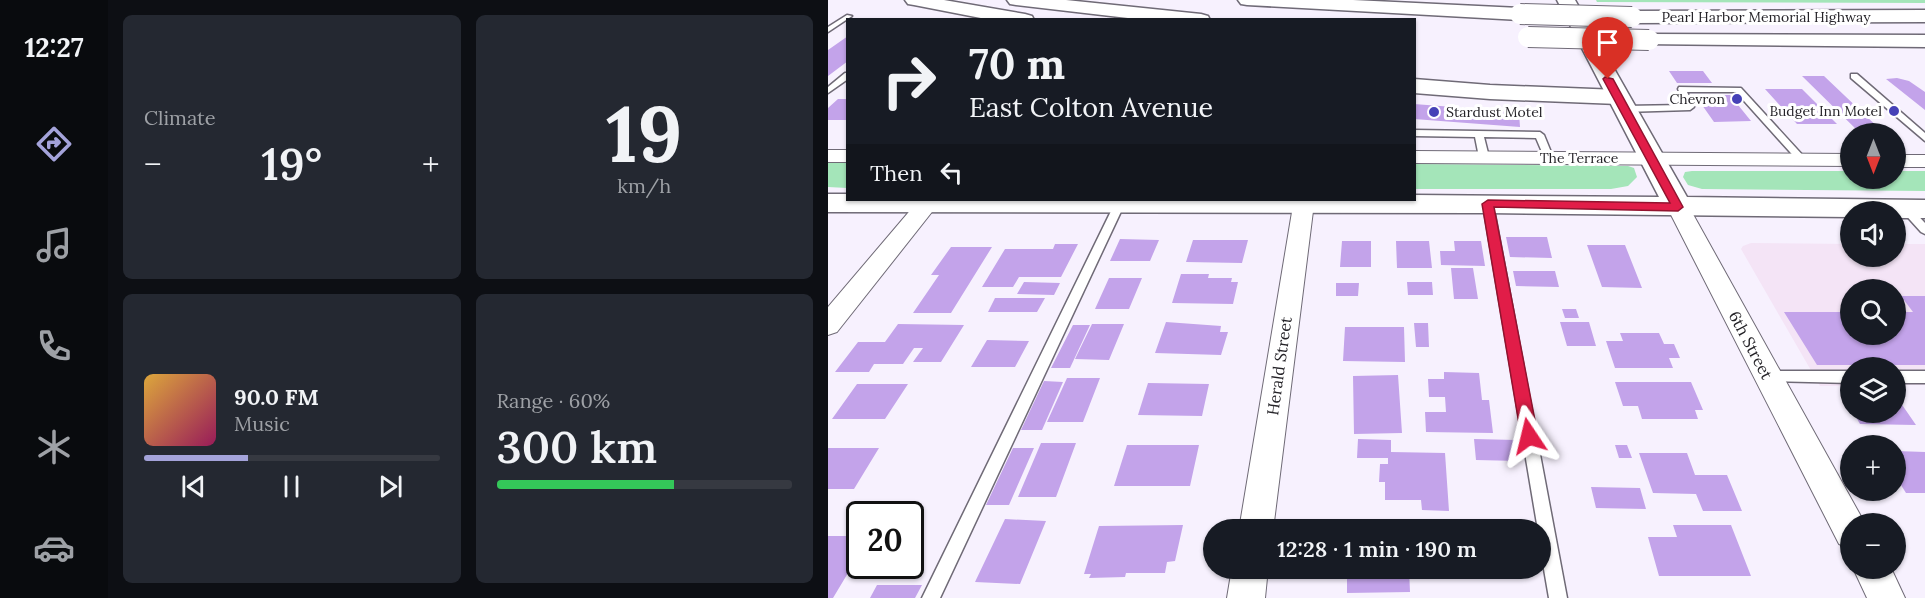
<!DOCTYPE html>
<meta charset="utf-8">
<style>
body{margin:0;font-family:Lora,serif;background:#242831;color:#f1f3f6;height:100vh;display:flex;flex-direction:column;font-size:22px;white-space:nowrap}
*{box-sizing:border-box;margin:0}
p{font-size:20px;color:#9ea1a6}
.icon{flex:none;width:33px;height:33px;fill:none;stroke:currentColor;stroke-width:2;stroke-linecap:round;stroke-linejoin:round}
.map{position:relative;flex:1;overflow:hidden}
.drawer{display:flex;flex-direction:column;gap:15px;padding:15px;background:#0d0f14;width:720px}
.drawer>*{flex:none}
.top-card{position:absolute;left:18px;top:18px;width:570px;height:183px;border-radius:0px;box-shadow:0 2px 4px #0004;background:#171b24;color:#f1f3f6;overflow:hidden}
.needle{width:39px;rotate:180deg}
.fabs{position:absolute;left:1012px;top:123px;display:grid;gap:12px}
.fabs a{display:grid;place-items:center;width:66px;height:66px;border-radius:50%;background:#171b24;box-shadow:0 2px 4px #0004;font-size:30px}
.speed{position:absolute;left:18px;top:501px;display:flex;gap:12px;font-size:30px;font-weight:700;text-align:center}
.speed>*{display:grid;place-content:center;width:78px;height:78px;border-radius:50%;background:#171b24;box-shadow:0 2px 4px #0004;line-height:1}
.speed .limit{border:3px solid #111;border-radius:9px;background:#fff;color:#111}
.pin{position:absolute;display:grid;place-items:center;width:51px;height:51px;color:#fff;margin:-62px -26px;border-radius:50% 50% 50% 0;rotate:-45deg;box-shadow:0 0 6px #0007}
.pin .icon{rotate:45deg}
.me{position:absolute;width:66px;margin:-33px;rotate:350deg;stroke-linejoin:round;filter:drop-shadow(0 0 4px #0008)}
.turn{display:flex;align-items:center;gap:21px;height:126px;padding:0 24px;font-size:27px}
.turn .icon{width:78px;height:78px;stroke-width:2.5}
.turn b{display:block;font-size:42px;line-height:51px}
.then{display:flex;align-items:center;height:57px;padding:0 24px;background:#0003;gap:12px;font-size:22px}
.big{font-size:45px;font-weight:600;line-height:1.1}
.drawer .widget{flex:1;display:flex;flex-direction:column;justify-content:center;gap:9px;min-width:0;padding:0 21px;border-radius:9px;background:#242831}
.drawer .dial{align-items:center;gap:0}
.dial b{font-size:78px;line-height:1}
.song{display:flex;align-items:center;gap:18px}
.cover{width:72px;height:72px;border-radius:9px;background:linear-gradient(135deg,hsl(40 70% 55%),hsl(330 70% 35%))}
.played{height:6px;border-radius:3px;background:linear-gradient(90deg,#a4a3da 35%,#363941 35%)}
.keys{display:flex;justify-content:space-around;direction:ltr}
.heat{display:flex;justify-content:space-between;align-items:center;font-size:33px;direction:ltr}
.charge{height:9px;border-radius:4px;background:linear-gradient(90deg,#34c759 60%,#363941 0)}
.drawer .tiles{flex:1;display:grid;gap:15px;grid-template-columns:repeat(2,1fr)}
.trip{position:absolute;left:375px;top:519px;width:348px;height:60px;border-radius:30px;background:#171b24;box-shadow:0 2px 4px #0004;font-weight:600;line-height:60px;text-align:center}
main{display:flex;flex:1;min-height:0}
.dock{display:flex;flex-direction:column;width:108px;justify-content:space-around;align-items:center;background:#090b0e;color:#9ea1a6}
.dock .icon{width:42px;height:42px}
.dock .on{color:#a4a3da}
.dock b{font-size:27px;color:#f1f3f6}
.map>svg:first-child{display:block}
.commercial{fill:#f4e4f6;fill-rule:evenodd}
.green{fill:#a4e5b9}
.building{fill:#c3a3ea}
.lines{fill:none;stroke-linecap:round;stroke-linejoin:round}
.lane-casing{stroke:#6f6a76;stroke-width:3}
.street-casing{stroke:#6f6a76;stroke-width:2}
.secondary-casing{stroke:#6f6a76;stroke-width:3}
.highway-casing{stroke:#6f6a76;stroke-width:3}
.lane{fill:#fff;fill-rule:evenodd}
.street{fill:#fff;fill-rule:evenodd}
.secondary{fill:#fff;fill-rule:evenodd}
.highway{fill:#fff;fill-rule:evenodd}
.highway-bridge-casing{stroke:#6f6a76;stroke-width:22;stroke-linecap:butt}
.highway-bridge{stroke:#fff;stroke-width:20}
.route{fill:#e11d48;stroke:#92132f;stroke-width:1.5}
.poi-dot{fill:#4641b7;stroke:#fff;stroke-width:2}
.labels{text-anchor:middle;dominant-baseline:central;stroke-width:6;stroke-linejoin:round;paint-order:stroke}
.far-street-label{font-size:14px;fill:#252328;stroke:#fff}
.far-poi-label{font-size:14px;fill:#252328;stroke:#fff;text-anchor:end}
.street-label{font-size:16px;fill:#252328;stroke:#fff}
</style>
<main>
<nav class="dock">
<b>12:27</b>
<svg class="icon on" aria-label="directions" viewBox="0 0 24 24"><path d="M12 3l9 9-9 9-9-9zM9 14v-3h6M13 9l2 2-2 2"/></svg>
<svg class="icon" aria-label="music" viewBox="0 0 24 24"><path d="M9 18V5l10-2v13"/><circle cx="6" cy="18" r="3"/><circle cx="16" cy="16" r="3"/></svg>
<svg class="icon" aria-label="phone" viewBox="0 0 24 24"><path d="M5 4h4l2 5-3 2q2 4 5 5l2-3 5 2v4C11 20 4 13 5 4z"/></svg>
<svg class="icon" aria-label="climate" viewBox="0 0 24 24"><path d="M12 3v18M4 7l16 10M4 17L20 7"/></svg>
<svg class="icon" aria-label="car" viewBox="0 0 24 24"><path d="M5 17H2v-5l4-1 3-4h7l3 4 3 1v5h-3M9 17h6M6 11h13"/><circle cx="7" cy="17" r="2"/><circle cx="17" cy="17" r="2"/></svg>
</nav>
<section class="drawer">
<div class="tiles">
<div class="widget"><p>Climate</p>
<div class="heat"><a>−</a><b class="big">19°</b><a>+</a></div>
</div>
<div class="widget dial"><b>19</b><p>km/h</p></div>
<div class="widget">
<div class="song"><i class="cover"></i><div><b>90.0 FM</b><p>Music</p></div></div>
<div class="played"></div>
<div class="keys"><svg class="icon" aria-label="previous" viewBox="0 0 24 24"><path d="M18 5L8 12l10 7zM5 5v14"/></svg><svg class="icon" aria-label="pause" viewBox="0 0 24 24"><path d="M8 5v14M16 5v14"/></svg><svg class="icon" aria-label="next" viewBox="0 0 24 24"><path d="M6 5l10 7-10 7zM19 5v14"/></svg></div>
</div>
<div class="widget"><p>Range · 60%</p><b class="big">300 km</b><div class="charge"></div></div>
</div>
</section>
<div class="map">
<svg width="1097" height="598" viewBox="0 0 1097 598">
<rect width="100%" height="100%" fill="#f7f1fe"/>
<path class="commercial" d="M923,243L1023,244V256H1068V244H1097V385H1068V368H1023V386H992L913,249L915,246ZM1023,290H1068V334H1023Z"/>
<path class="green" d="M768,0H1097V3L769,2Z
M0,163H19V188L0,187Z
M587,164L800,166L806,168L809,177L800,186L783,189H587Z
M864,171H1023V178H1068V171H1097V191L874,189L860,185L855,177L857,172Z"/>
<path class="building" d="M20,36V61L0,76V50Z
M841,71H875L884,83H849Z
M974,76H996L1057,134H1033Z
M1069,78L1081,81L1097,92V110L1058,79Z
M937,89H974L1009,124H969Z
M867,95H902L923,121L886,122Z
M10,99H20V120H0V108Z
M586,104L691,112L692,127L586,119Z
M678,237H719L724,258L682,257Z
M292,239L331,240L322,261H282Z
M365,240H420L414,263L358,262Z
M514,241H543V267H512Z
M568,241H601L604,268H569Z
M626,241H653L657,266L613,265L612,251H627Z
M227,244H250L233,277H191L185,287H154L177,249H225Z
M759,245H797L814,288L774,287Z
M123,247H164L123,313H85L111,275H103Z
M623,268H645L650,299H626Z
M685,271H727L731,287L688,286Z
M353,274H381L380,278H404L403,282H410L405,304L344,303Z
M281,278H314L301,309H267Z
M196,282L232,283L226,295L189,294Z
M579,282H604L605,295H580Z
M508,283H531L530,296H508Z
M1073,296H1097V365H989L956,312H1023V334H1068V312H1085Z
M167,298H217L209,312H160Z
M734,309H748L751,318H737Z
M338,322L393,326L392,332H400L393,355L327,353Z
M732,322H761L768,346H739Z
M586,323H600L601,347H588Z
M70,324L136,325L113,362H85L95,348H86L75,364H46L41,372H7L30,342H57Z
M264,324H296L281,360L247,359Z
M245,325H262L242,368H223Z
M517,327H576L577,362L515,361Z
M792,333H831L836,344H846L852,358H841L845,368H787L778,341H795Z
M159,340L201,341L187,367H143Z
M616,372L651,373L654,400H661L665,433L598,432L597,412H618L617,397H601L600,379H616Z
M570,375L574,433L526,434L525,376Z
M239,378H272L255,422H219Z
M216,381L235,382L214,430H193Z
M787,382H863L875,410H867L870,419H814L810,406H795Z
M320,383L381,384L374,416L310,415Z
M29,384H80L57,419H4Z
M1012,390H1023V409Z
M1068,396L1088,425L1032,424L1025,412H1068Z
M530,439L563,440V452L617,453L621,511L594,510L593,500H557V482H551L552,464H560V458H529Z
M646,439L688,440L691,461L648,460Z
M213,443H248L228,497H190Z
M299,445H371L362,486H286Z
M787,445H799L804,458H791Z
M0,448H51L26,489H0Z
M185,448H206L181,505H158Z
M1068,451L1097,452V493H1078L1068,477Z
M811,453H859L867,475H899L914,511H875L868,494L825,493Z
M763,487L812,488L818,509L768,508Z
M177,519L218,521L192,584L147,582Z
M622,524L623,530H600L599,525Z
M355,525L347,561L339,562L337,573H298L297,577L261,578L263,574H256L271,526Z
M845,525H903L923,576H831L820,537H849Z
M0,536H32V553L5,598H0Z
M519,568H581L582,592L519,593Z
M603,568H627V573L604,574Z
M49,585H94L87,598H42Z"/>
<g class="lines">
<g class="lane-casing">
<path id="lane" d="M19,15L24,16L0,32V27Z
M17,73H20V79L0,93V87Z
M1023,74H1029L1097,133V141L1023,78Z
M851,87L913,88L979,160L977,162H971L908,92H859L866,107L862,110L796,112L792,109L796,106L857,105L850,89Z
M586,130L712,132L716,135L725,157L723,159H717L708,138L656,137L661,157L656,160L651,157L647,137L586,136Z
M292,200L297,203L112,598H94L287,203Z
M660,201L665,204L739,598H721L712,546V530H710L655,204Z
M1078,206L1082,207L1097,223V234L1093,232L1074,211L1073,209Z
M941,371H1023V383L941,381L936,380L934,376L936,372Z
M1068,371H1097V383H1068Z"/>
</g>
<g class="street-casing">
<path id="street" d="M0,150H20V162H0Z
M586,151L1023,154V166L586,163Z
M1068,155H1097V167H1068Z
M91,200H109L111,203L9,332L0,335V307Z
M466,200H484L486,203L445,530H411Z
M850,200L858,202L861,207L1035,520L1037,524H1023V549L1011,544L839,207L842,202Z
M404,568H440L437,598H399Z
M1025,568H1063L1077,598H1039Z"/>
</g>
<g class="secondary-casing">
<path id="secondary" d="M729,0H747L859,197L1097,200V218H1068V212H1023V217L660,213L0,212V194H20V200H586V195L831,197Z"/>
</g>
<g class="highway-casing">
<path id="highway" d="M77,0H116L197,14L204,16L206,20H163L86,5L80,4Z
M179,0H238L373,14L380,16L382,20H317L188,5L182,4Z
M410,0H525L692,8L699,10L701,14L699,18L692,20L419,5L413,4Z
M1097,10V22L804,23L797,21L795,17L797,13L804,11Z
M821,34L1097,35V47L814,44L811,40L814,36Z
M586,79L662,85L790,90L798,92L801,97L798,102L790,104L662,99L586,93Z"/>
</g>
<use href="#lane" class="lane"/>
<use href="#street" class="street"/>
<use href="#secondary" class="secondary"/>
<use href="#highway" class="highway"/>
<g class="highway-bridge-casing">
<path id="highway-bridge" d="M692,14L804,17
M700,37L821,40"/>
</g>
<use href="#highway-bridge" class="highway-bridge"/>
</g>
<path class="route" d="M777,77L785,79L855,207L850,211L666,207L710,436L707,441L701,444L696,441L693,436L654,204L660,200L842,203L775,79Z"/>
<g class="poi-dot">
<circle cx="909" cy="99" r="6"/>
<circle cx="1066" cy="111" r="6"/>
<circle cx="606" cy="112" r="6"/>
</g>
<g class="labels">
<g class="far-street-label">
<text x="938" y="17">Pearl Harbor Memorial Highway</text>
<text x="751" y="158">The Terrace</text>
</g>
<g class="far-poi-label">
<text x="897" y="99">Chevron</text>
<text x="1054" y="111">Budget Inn Motel</text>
<text x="618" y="112" text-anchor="start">Stardust Motel</text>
</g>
<g class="street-label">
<text transform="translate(923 345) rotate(62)">6th Street</text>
<text transform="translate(451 366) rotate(-82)">Herald Street</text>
</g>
</g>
</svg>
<div class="fabs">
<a><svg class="needle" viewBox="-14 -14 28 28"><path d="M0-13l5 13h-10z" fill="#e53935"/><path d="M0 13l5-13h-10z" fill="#9ea1a6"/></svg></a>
<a><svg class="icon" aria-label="sound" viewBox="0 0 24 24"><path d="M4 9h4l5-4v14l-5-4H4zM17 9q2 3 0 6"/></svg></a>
<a><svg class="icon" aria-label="search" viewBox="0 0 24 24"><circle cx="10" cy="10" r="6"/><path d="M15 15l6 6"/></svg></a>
<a><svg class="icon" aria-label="layers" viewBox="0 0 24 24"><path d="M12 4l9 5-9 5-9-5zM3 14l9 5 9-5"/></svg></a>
<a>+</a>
<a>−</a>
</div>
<div class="speed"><div class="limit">20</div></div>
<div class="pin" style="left:780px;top:79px;background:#d93025"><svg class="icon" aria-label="arrive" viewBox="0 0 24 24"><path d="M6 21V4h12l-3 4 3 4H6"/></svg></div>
<svg class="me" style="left:701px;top:436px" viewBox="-20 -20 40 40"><path d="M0-17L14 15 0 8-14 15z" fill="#e11d48" stroke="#fff" stroke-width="4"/></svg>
<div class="trip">12:28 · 1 min · 190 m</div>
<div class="top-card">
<div class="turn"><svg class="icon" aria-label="right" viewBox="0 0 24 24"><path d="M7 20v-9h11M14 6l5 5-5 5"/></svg><div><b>70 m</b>East Colton Avenue</div></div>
<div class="then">Then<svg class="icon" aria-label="left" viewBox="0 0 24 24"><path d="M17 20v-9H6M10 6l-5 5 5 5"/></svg></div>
</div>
</div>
</main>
